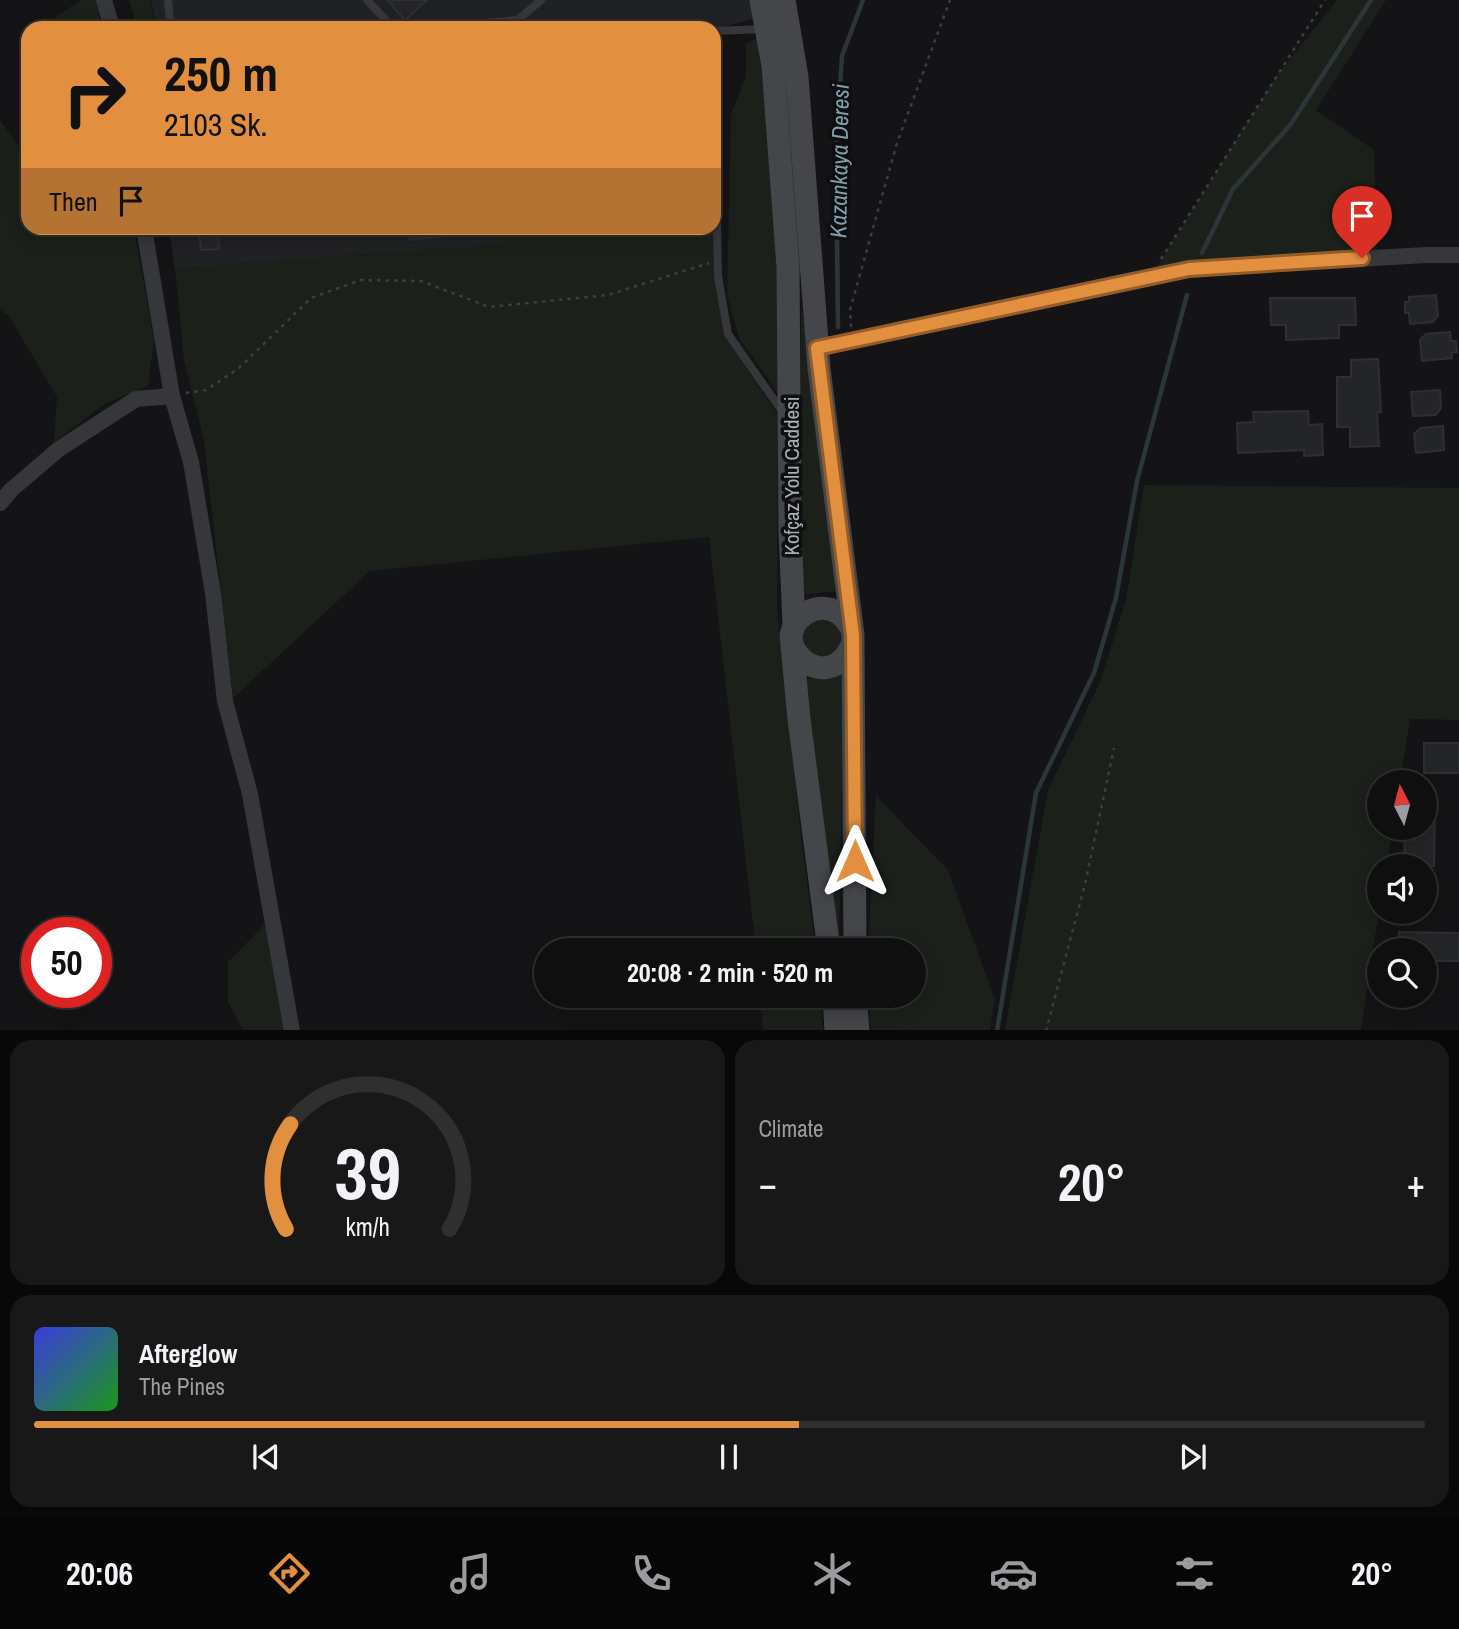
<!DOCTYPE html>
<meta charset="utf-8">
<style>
body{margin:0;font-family:"Archivo Narrow",sans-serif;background:#181819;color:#f1f3f6;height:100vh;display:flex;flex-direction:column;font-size:26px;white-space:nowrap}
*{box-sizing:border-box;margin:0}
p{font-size:23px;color:#9b9c9f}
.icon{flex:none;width:38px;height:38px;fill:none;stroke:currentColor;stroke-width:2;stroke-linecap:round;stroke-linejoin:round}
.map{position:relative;height:1030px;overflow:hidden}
.side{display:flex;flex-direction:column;gap:10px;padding:10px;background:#080809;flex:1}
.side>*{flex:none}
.top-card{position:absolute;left:21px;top:21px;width:700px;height:214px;border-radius:21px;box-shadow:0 4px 18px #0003,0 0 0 2px #2f2f30;background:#e28f40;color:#111;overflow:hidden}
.needle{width:46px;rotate:354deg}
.tools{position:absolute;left:1367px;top:770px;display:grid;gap:14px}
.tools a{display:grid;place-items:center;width:70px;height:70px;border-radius:50%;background:#0f0f10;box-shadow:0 4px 18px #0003,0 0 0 2px #2f2f30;font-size:35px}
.speed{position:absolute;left:21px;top:917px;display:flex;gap:14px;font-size:35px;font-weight:700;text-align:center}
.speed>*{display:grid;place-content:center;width:91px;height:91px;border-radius:50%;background:#0f0f10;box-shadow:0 4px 18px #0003,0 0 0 2px #2f2f30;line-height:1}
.speed .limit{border:10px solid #d22;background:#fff;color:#111}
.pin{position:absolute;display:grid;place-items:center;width:60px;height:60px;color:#fff;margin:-72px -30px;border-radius:50% 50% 50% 0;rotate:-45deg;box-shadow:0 0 7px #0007}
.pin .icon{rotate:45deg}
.me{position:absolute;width:77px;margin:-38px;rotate:0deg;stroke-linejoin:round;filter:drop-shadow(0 0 5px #0008)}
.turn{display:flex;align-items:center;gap:24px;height:147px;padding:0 28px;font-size:32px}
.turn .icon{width:91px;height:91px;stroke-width:2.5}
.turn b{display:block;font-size:49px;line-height:60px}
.then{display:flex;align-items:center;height:66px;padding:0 28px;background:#0003;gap:14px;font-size:26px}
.big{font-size:52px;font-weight:700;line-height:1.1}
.side .tile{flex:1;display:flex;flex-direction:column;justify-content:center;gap:10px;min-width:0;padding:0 24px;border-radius:21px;background:#181819}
.side .dial{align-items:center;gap:0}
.dial svg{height:182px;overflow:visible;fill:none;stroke:#2f2f30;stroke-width:7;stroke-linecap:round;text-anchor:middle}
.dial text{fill:#f1f3f6;stroke:none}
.song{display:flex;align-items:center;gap:21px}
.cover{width:84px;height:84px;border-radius:10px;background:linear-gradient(135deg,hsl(240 70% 55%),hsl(120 70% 35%))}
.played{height:7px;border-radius:4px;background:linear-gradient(90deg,#e28f40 55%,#2f2f30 55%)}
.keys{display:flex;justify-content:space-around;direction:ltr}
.heat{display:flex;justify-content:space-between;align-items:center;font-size:38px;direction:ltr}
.side .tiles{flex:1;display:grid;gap:10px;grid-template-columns:1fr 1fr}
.tile:last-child{grid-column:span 2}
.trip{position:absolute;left:534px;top:938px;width:392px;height:70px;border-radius:35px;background:#0f0f10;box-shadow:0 4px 18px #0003,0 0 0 2px #2f2f30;font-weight:700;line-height:70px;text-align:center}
.menu{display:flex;height:112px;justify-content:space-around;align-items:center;background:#060606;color:#9b9c9f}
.menu .icon{width:49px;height:49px}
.menu .current{color:#e28f40}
.menu b{font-size:32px;color:#f1f3f6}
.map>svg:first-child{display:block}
.built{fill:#202123}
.green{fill:#1b201b}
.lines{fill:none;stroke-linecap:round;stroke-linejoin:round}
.stream{stroke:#2c3538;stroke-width:4.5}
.building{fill:#242527;stroke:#2e2f32;stroke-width:2}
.path{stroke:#3c3e41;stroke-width:2.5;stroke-dasharray:3.5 5;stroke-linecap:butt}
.lane{stroke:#36373a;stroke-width:8}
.street{stroke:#36373a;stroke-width:16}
.secondary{stroke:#44464a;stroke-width:23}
.route-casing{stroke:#935d2a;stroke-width:18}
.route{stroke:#e28f40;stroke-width:12}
.labels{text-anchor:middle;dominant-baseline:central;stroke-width:7;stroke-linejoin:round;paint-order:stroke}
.street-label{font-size:21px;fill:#a7aeb5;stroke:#0f0f11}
.water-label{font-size:23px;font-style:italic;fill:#81a0ad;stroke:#0f0f11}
</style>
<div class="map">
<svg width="1459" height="1031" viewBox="0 0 1459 1031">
<rect width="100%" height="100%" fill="#141416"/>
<path class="built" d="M151,0H749L754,18L714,30V28H157Z
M169,228H710L175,269Z"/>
<path class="green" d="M81,0H96L101,28H39Z
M129,0H150L156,28H137Z
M1337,0H1386L1316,110L1374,150L1377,251L1188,261L1156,268L1278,74Z
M757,39L769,123L777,265L780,396L739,338L727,296L731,114L746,76V43Z
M28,66V228H134L154,341L148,386L106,403L54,442L57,397L9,316L0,310V120L19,146Z
M715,227L725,336L778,415L777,610L802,844L816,950H756L709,537L370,571L233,698L204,441L184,360L175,269Z
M801,304L838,591L800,595Z
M1144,485L1459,488V720L1410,719L1400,782H1379V828H1393L1386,866H1379V912L1361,1030H1005L1048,790L1101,680L1126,600Z
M802 637a20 20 0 1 1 40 0a20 20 0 1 1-40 0Z
M844,675L839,950L805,679Z
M876,796L948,870L995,1000L990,1030H871L868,996H914V950H868Z
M265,924L285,1030H243L228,1003V962Z
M760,996H820L823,1030H763Z"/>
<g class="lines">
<path class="stream" d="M1202,253L1233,189L1291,124L1371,0
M838,327L836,145L842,56L863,0
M997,1031L1036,793L1094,673L1116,598L1137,481L1187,295"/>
</g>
<path class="building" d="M387,0H427L405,20Z
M217,228L219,249L201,250L199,230Z
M409,228H453V235L410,240Z
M1436,295L1438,316L1433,322L1410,324L1409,313H1405V302H1409V297Z
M1270,298H1355L1356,325H1339V338L1286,340V325H1271Z
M1450,332L1451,341H1456L1457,352L1451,353L1452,358L1422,361L1420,340L1426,334Z
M1378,359L1381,412L1377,413L1379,446L1350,447V427H1337V377H1351V360Z
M1440,390L1441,408L1436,415L1413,416L1411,392Z
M1308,411L1309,425L1322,424L1323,455L1304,456V450L1238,453L1237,423L1254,422L1253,412Z
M1443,426L1444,450L1416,453L1414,434L1421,428Z
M1424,743H1459V773H1424Z
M1424,807H1435L1434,866H1404L1405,828H1424Z
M1399,932L1459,933V961H1424V950H1398Z"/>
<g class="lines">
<path class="path" d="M1161,259L1325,0
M851,327L850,310L897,143L950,0
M186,393L206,390L239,368L311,298L361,280L421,281L489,307L608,295L709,263
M1046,1031L1085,884L1114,748"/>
<path class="lane" d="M168,0L170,21L176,28
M367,0L393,28
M422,28L518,20L541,0
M714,31L764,29
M714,50L718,276L728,334L784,414"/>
<path class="street" d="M104,0L112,28
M144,228L172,396L191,462L213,593L225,701L250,794L292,1031
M817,348L1189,269L1425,255H1459
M0,503L11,490L59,449L136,399L172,396"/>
<path class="secondary" d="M761,0L773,66L788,267L790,531L794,625L791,635L799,719L829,950
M784,0L797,77L819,368L853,635L855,950
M794,625C810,603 836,602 850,626
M792,645C806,675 839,676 852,645
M834,996L836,1031
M855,996L858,1031"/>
</g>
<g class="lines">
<g class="route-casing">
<path id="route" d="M855,861L853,635L817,348L1189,269L1362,258"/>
</g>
<use href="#route" class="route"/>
</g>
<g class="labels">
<g class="street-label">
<text transform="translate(791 476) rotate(-90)">Kofçaz Yolu Caddesi</text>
</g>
<g class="water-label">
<text transform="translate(839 161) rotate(-89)">Kazankaya Deresi</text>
</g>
</g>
</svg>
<div class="tools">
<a><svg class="needle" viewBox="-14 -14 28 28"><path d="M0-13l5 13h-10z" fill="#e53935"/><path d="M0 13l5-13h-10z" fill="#9b9c9f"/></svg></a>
<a><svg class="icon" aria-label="sound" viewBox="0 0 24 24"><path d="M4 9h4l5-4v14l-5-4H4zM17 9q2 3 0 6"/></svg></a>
<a><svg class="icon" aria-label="search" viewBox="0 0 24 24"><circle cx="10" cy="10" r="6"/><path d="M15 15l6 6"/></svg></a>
</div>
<div class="speed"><div class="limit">50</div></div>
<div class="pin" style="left:1362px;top:258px;background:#d93025"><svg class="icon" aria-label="arrive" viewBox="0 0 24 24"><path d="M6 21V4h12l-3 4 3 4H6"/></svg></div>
<svg class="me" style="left:855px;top:861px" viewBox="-20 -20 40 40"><path d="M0-17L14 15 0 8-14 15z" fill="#e28f40" stroke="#fff" stroke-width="4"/></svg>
<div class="trip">20:08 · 2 min · 520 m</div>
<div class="top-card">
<div class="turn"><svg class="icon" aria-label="right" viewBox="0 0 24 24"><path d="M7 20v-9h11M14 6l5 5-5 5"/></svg><div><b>250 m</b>2103 Sk.</div></div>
<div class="then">Then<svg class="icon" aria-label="arrive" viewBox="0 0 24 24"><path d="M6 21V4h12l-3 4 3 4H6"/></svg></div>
</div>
</div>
<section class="side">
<div class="tiles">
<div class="tile dial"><svg viewBox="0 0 100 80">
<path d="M14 69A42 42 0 1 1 86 69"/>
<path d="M14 69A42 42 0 0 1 16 23" stroke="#e28f40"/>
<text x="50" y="56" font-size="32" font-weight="700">39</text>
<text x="50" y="72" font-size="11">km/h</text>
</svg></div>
<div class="tile"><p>Climate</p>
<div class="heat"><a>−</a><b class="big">20°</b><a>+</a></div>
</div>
<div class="tile">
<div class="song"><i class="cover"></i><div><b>Afterglow</b><p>The Pines</p></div></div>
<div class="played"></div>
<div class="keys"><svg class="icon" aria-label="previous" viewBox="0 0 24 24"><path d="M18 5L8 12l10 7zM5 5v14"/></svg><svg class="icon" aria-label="pause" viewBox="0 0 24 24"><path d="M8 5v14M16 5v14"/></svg><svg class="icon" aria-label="next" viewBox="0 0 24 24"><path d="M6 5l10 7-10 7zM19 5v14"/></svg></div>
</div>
</div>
</section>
<nav class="menu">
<b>20:06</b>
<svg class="icon current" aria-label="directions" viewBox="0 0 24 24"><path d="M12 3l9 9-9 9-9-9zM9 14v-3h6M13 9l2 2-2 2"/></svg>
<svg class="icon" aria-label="music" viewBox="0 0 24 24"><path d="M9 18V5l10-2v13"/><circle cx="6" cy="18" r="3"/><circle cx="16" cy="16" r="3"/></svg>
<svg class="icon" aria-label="phone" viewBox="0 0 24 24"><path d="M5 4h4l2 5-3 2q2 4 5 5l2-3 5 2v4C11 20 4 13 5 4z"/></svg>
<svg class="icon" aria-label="climate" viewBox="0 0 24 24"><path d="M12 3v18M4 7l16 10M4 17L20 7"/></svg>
<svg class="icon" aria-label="car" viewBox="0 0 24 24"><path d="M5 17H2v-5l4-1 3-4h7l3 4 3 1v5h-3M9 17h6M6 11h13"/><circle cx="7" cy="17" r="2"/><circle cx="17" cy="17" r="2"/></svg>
<svg class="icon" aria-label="filters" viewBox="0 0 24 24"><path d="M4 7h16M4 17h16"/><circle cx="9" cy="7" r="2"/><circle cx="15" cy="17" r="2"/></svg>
<b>20°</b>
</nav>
